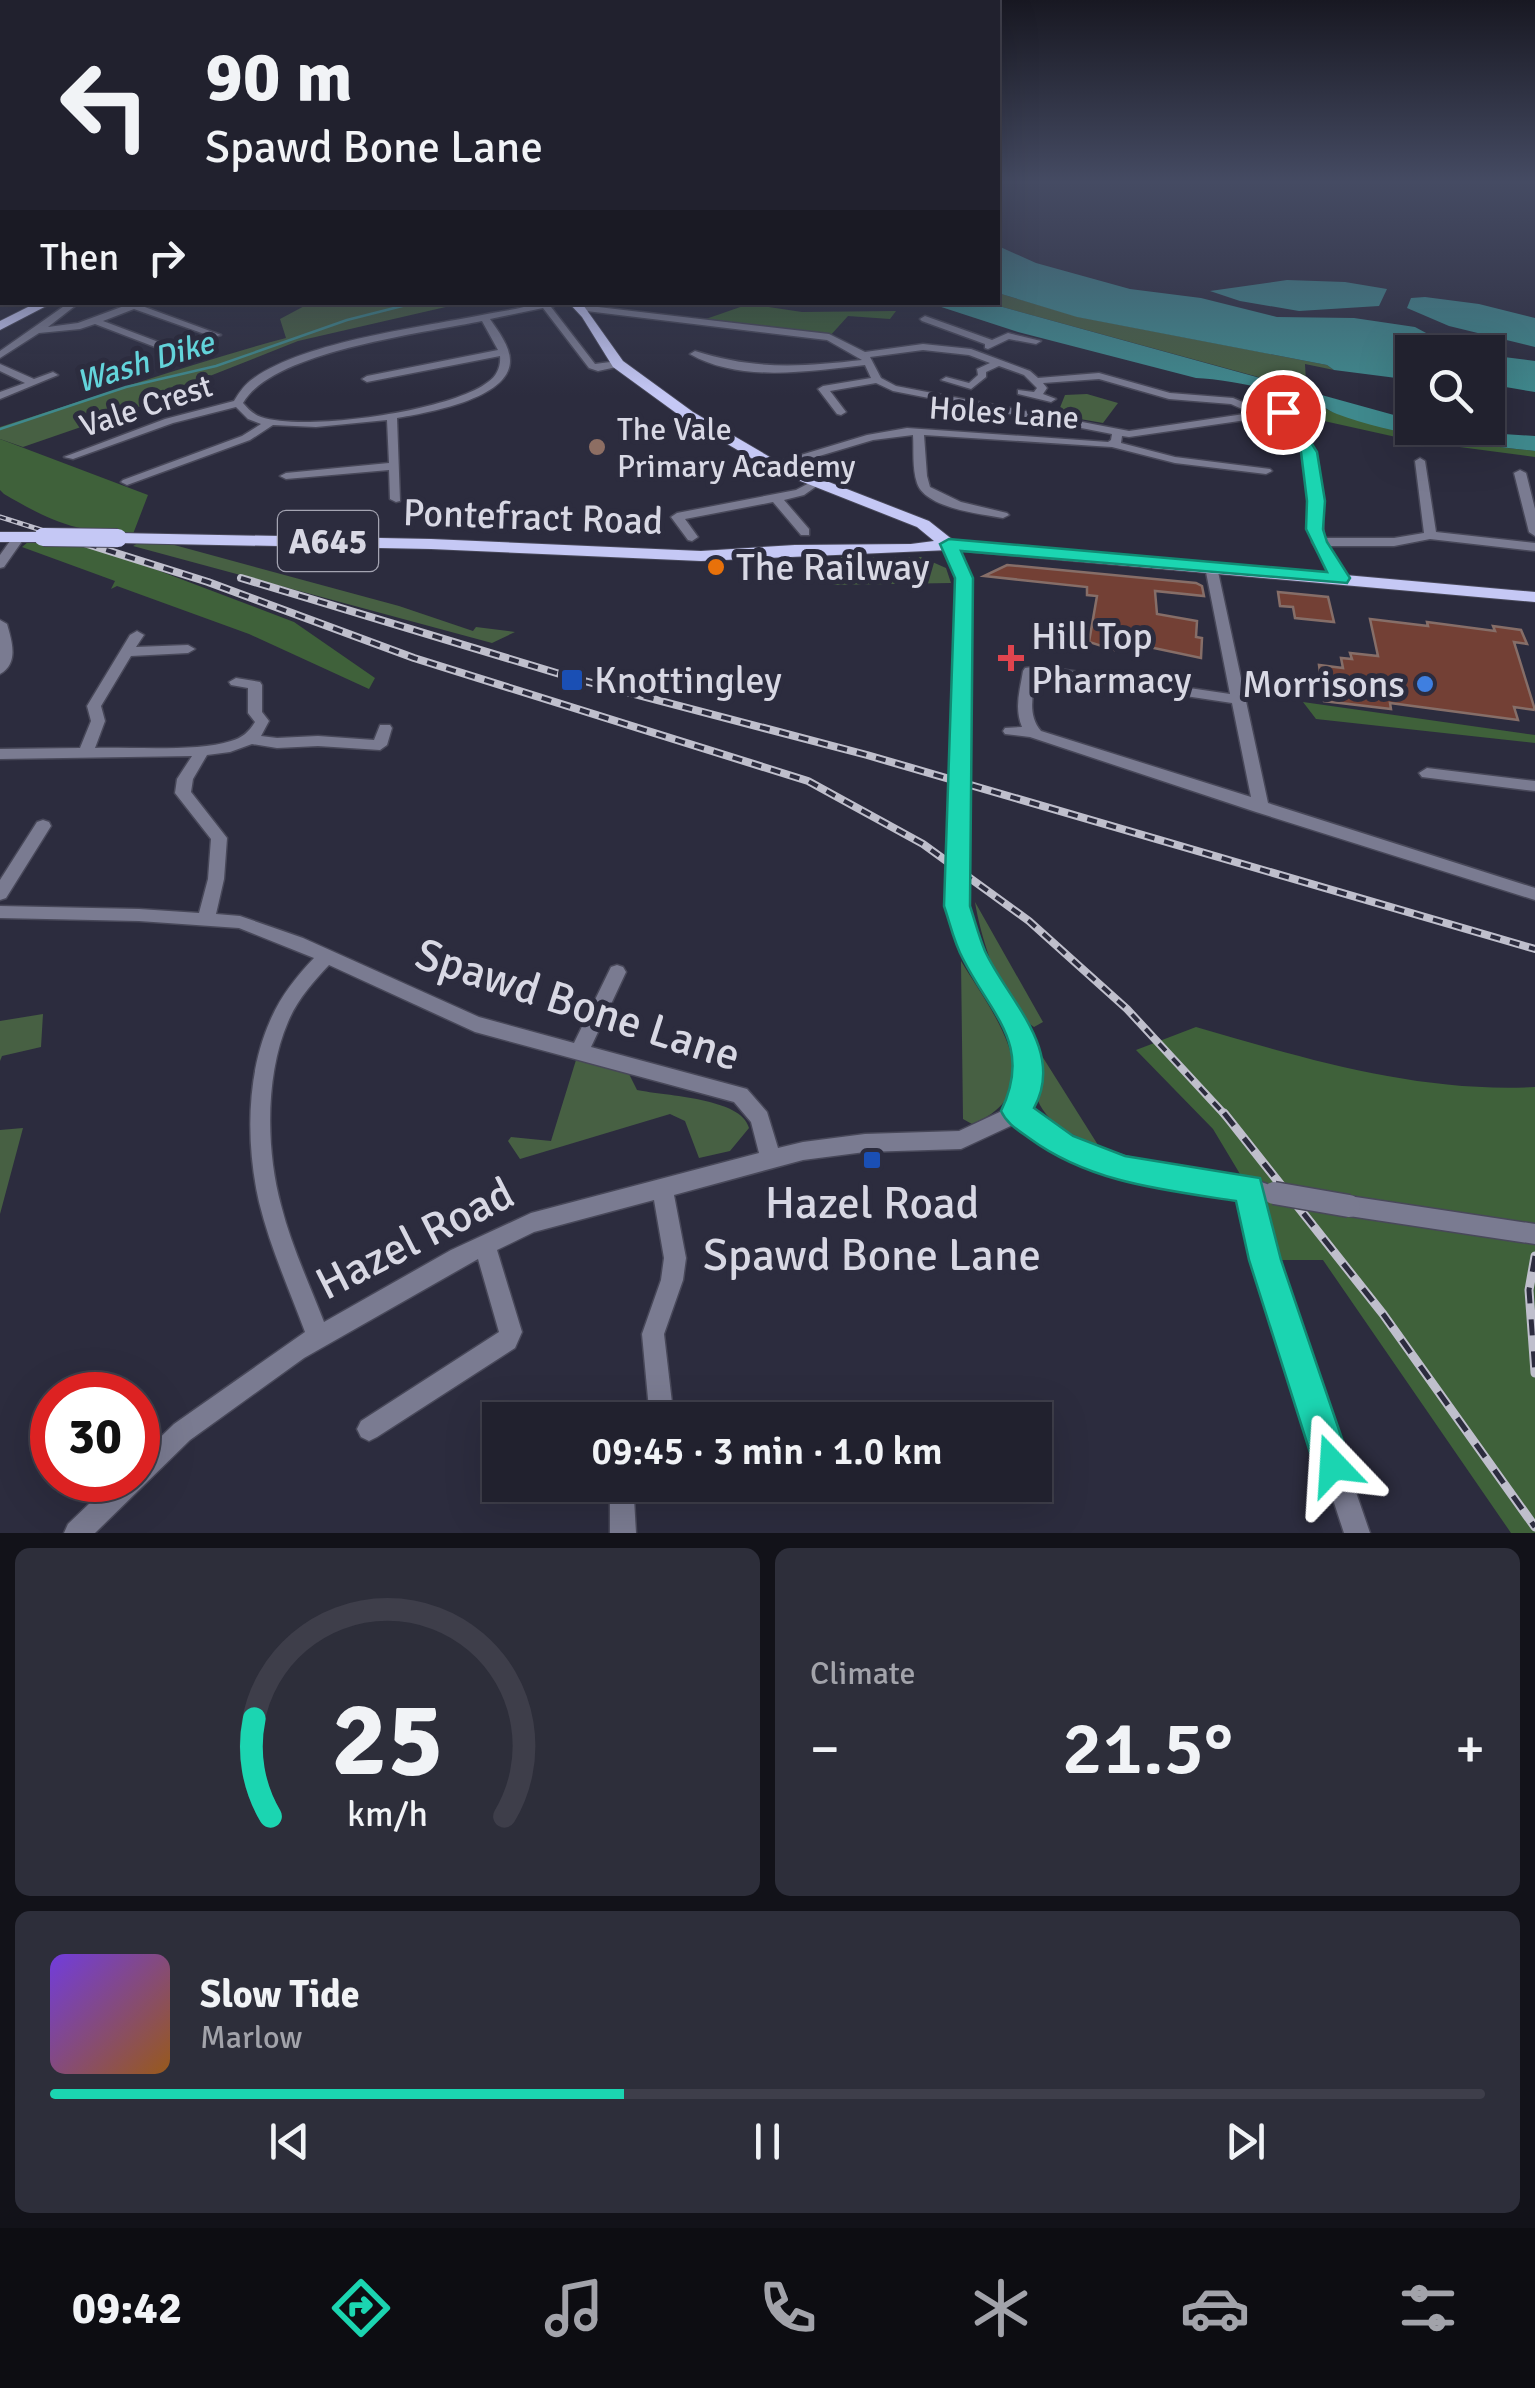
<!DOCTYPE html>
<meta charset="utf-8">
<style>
body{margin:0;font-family:Signika,sans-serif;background:#2d2e3a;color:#f1f3f6;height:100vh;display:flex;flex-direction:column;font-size:38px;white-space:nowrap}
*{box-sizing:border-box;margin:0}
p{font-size:32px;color:#a2a3aa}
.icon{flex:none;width:55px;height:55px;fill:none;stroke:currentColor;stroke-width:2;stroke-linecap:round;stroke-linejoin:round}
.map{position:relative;height:1533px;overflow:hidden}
.panel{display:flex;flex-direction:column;gap:15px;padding:15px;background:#121219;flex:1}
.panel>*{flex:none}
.banner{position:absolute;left:0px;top:0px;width:1000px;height:305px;box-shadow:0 10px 40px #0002,0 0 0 2px #3e3e4a;background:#21212e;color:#f1f3f6;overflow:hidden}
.buttons{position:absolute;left:1395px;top:335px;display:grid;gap:20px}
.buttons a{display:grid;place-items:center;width:110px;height:110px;border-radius:0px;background:#21212e;box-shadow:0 10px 40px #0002,0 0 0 2px #3e3e4a;font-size:50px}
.speed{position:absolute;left:30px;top:1372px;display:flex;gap:20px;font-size:50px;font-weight:700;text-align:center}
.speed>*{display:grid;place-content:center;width:130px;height:130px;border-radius:50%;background:#21212e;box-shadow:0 10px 40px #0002,0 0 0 2px #3e3e4a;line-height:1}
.speed .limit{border:15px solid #d22;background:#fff;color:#111}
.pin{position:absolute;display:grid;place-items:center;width:85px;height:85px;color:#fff;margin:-42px;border:5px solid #fff;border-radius:50%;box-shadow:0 2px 10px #0007}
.me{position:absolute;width:110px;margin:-55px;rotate:340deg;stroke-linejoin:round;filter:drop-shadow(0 0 8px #0008)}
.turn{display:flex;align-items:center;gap:35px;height:210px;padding:0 40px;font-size:45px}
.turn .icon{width:130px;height:130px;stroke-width:2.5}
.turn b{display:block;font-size:70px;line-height:85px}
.then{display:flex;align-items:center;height:95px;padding:0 40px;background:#0003;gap:20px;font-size:38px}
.big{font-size:75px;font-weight:600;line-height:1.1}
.panel .card{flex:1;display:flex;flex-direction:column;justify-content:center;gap:15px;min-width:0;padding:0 35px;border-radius:15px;background:#2d2e3a}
.panel .dial{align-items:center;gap:0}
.dial svg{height:260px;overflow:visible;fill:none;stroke:#3e3e4a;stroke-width:7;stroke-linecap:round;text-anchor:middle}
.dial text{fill:#f1f3f6;stroke:none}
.song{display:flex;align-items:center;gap:30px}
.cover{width:120px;height:120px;border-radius:15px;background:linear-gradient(135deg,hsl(260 70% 55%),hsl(30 70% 35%))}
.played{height:10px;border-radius:5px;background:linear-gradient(90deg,#1bd5b1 40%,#3e3e4a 40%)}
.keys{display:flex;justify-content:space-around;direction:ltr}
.heat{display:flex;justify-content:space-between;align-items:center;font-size:55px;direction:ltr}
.panel .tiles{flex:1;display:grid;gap:15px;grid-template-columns:1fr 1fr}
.card:last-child{grid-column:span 2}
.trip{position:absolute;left:482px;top:1402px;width:570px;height:100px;border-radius:0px;background:#21212e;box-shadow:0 10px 40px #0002,0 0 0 2px #3e3e4a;font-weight:600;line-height:100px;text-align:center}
.dock{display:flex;height:160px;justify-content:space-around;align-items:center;background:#0d0d12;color:#a2a3aa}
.dock .icon{width:70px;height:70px}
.dock .selected{color:#1bd5b1}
.dock b{font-size:45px;color:#f1f3f6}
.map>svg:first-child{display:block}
.green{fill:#476043}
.forest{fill:#3f613a}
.water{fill:#3f898d}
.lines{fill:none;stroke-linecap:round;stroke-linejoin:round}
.stream{stroke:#3f898d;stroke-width:2.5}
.canal{fill:#3f898d;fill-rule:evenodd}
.building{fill:#734035;stroke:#866e68;stroke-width:2.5}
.minor-casing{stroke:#484859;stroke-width:3}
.major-casing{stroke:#484859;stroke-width:2}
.minor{fill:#7a7b91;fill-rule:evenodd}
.major{fill:#c5c8f5;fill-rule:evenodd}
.rail-far2-casing{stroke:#bfbfcc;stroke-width:5}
.rail-far1-casing{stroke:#bfbfcc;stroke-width:8}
.rail-casing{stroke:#bfbfcc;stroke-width:9}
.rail-far2{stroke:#2c2c3e;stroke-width:2.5;stroke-dasharray:6;stroke-linecap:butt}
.rail-far1{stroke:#2c2c3e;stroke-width:4;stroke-dasharray:10;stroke-linecap:butt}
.rail{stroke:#2c2c3e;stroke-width:5;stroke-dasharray:16;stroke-linecap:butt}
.minor-bridge-far2-casing{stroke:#484859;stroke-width:16;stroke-linecap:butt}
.minor-bridge-far1-casing{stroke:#484859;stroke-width:20;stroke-linecap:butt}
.minor-bridge-casing{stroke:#484859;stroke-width:25;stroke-linecap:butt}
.major-bridge-casing{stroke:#484859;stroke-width:20;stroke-linecap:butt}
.minor-bridge-far2{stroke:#7a7b91;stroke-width:14}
.minor-bridge-far1{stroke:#7a7b91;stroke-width:18}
.minor-bridge{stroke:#7a7b91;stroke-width:22}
.major-bridge{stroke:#c5c8f5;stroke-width:18}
.route{fill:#1bd5b1;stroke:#128a73;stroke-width:2.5}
.education-dot{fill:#8d6e63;stroke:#2c2c3e;stroke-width:4}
.food-dot{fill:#e8710a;stroke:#2c2c3e;stroke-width:4}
.health-dot{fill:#e0444e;stroke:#2c2c3e;stroke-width:4}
.transit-dot{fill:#1a4fb4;stroke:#2c2c3e;stroke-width:4}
.shop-dot{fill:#3f7fe0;stroke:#2c2c3e;stroke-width:4}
.labels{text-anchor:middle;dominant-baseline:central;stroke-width:10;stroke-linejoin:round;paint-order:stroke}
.far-water-label{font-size:32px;font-style:italic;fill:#63d4db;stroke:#2c2c3e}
.far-street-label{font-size:32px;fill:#d8d8e4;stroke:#2c2c3e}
.far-poi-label{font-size:32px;fill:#d8d8e4;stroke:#2c2c3e;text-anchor:start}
.shield{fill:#2c2c3e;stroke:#a4a4b2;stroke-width:2.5}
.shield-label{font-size:35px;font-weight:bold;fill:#d8d8e4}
.street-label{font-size:38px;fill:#d8d8e4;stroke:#2c2c3e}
.poi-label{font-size:38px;fill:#d8d8e4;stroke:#2c2c3e;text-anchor:start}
.near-street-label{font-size:45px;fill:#d8d8e4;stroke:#2c2c3e}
.near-poi-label{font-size:45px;fill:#d8d8e4;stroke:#2c2c3e}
</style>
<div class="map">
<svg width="1535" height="1533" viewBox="0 0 1535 1533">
<rect width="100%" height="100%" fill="#2c2c3e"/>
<path class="green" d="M998,293L1079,317L1327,365L1334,370L1305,364L1306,382L1298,388L988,303L998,302Z
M310,303H463L298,341L192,383L200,386L23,447L0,439V427C96,397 189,364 286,338L280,319Z
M1087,394L1118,403L1103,423L1057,415L1065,395Z
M138,543H167L399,606L473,631L476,627L515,632L492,643L133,546Z
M921,557L946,568L951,583L833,585L832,557Z
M975,902L1043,1022L1034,1027C1002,1006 981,940 975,902Z
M961,961C990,1010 1057,1090 972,1124L963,1119Z
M43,1014L41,1047L2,1056L0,1061V1021Z
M1042,1056L1098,1145V1147C1058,1133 1017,1102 1042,1056Z
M576,1060L629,1074L637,1090C666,1096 742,1098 749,1128L730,1151L699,1158L685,1121L670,1114L520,1159L508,1141L511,1137L551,1141Z
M23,1128L0,1214V1130Z"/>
<path class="forest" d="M749,304L802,312L896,311L890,319L848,316L829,337L703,320Z
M1308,400C1318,404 1326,410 1336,413C1399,435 1469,444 1535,451V457L1414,441L1324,421L1317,424L1302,422Z
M0,439L148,495L133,534C78,533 52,522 4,494L0,490Z
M28,542H83L294,622L375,678L369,689L249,634L117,586L111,589L115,581L22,547Z
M1303,702L1535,735V743L1316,719Z
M1196,1027C1306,1059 1418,1093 1535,1087V1533H1511L1323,1260H1265L1249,1189L1213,1129L1136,1050Z"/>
<path class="water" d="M998,246L1036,263L1130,289L1201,298L1277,317L1354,318L1415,327L1454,348L1478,352H1412V380L1334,370L1327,365L1077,317L998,293Z
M1287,280L1345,282L1387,289L1379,306L1299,311L1240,301L1210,291Z
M1425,297L1479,304L1535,318V347L1449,326L1407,308L1411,298Z
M929,303H988L1412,420V428L1535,436V451C1473,444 1395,436 1337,414C1327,410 1320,404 1310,400C1280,391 1226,379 1196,378L1018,332Z
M1488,355L1535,361V392L1488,384Z"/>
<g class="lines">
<path class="stream" d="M0,429L126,387L216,366L347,320L418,302"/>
<path class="canal" d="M1344,325H1372L1409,338L1404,341L1371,331L1341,330V326Z"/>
</g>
<path class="building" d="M1007,565L1196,583L1202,586L1204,596L1155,591L1157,614L1197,621L1196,637L1202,638L1201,658L1116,640L1114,650L1089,642L1097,596L1087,595V587L984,576Z
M1278,592L1328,597L1334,622L1295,618L1293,607L1280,606Z
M1370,619L1428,626L1427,622L1495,631L1493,626L1521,630L1527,644L1514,642L1535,710L1514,707L1518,720L1390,703L1391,709L1324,701L1319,665L1343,668L1341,658L1352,659L1350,653L1378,656Z"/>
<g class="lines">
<g class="minor-casing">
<path id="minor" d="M0,182H2V187H0Z
M0,197H2V201H0Z
M0,224H2V229H0Z
M70,302H80L48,327L78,323L135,302H148L142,306L221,335L213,337L134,309L103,321L169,346V350H163L95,324L80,329L39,333L0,358V351Z
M539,302H565L551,307L595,364L618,361L623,364L621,366L598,371L589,368L543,308L490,319C498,331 510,346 510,361C510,399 426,413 397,418L400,501L396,502L390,499L389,470L286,479L280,476L286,473L389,463L387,420L316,427L273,425L250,440L127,485L121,482L123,480L242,436L261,424L248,419L236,407L173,423L73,459L64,457L165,419L234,401C240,391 245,384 254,378C306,341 423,327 487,314C504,311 526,308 539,302ZM482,321L498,350L367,376L362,379L367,382L500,356C501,366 497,376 488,382C451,411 305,432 261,417C253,414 248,409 243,403C272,351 425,333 482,321Z
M581,305L829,334L865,352L923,344L971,349L1030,371L1038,378L1099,373L1170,393L1233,398L1264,411L1287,409L1314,452L1319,467L1324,538H1394L1424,533L1415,461L1420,458L1425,461L1436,532L1535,543V551L1430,539L1394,546H1326L1346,579L1340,583L1336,582L1312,542L1307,467L1304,452L1280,415L1129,437L1122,436L1121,443L1175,457L1270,469L1272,471L1266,474L1175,463L1112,447L924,435L927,476L930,487L961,502L1007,513L1009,515L1003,518C980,514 925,508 917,483C912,468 914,450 913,435L873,440L779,468H771V464L867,435L907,428L1108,442L1111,440L1112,434L893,391L876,383L830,391L846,412L841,415L837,414L818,389L823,386L871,378L865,365C810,371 740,383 690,354L695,351C755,370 800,367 862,360L827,340L578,310L577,308ZM923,350L969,355L990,363L977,369L978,375L969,383L946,377L941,380L971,389L986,377V372L999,366L1024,375L1037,388L1034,392L1018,390V394L1051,402L1056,399L1043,394L1047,388L1043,383L1099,379L1169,399L1231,404L1251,413L1129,431L896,386L881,378L870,357Z
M925,316L992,340L1008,333L1041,341L1036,344L1009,339L988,349L985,348V344L922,321L920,319Z
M0,364L34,379L53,372L58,375L0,399V392L25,383L0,371Z
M1520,470L1526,473L1535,509V536L1529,532L1514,473Z
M815,480L821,483L804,495L784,500L809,529V535H801L773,502L685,519L698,537L692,541L688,540L671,517L677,513L796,490Z
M19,533L25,537L4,567L0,568V555L15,534Z
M949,541L955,545L970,578L965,758L958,763L951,758L958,578L943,545Z
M1211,563L1217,567L1268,803L1535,888V900L1256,812L1030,737L1005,734L1003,731L1005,728L1022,727C1014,708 1020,690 1023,671L1025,668L1039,666L1230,694L1205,567ZM1039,674L1232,703L1251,797L1041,731C1027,715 1033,694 1036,675Z
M0,620L7,624C12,642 19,663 0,674Z
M137,631L144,635L136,647L188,645L195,649L188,653L131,656L101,706L105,721L95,748C132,747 198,752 231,741C242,738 249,732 255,722L248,713V688L231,685L229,682L236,678L260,682L262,685V712L269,721L261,736L277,738L318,736L374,740L380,725H390L392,728L387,745L380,750L318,746L277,748L252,744L230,752L207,755L193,779L191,792L227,838L224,879L216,914L240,916L303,938L479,1017L574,1043L611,967L617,965L623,967L626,972L591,1047L747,1089L767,1112L778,1148L803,1142L865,1134L959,1131L1004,1110L1017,1092L1020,1061L1008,1026L964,954L949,900L951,896H963C972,914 973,936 982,954C1005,1000 1063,1055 1027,1108C1080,1147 1128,1160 1191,1170C1216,1174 1244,1175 1267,1184L1270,1191L1267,1198L1262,1200L1276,1260L1370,1533H1344L1254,1260L1240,1197C1161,1182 1083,1173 1017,1123L961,1149L865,1152L803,1160L674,1195L686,1258L683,1280L664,1334L674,1420H650L642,1334L661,1280L664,1258L654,1200L534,1232L497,1250L522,1332L515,1348L377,1437L369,1441L361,1437L357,1429L361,1421L499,1332L478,1259L304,1358L190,1440L95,1533H64L68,1524L114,1480H138V1459L174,1424L305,1332C289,1289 270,1247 259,1202C246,1145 246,1075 270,1021C280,997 296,977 314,958L239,928L139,921L0,918V906L139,909L199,913L208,879L211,839L175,793L177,779L192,756L0,759V749L80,748L91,721L87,706L130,635ZM329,965L475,1032L734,1102L751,1122L759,1153L531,1213L451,1250L324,1322C309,1283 291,1245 281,1205C266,1150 265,1075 288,1022C297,1000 313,982 329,965Z
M1427,768L1535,781V791L1422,777L1419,773Z
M43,820L49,822L51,826L6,898L0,900V880L37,822Z
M1349,1196L1535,1224V1244L1349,1216L1342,1213L1339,1206L1342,1199Z
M614,1485H638L634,1499L636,1533H610V1499Z"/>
</g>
<g class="major-casing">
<path id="major" d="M38,302H54L0,330V321Z
M568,302H581L623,361L693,412L780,463L929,521L953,540L1535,592V602L949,550L701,561L431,549L118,543L110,538L118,533L431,539L701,551L795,545L911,544L934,541L917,527L770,469L683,418L613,367L582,317Z
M0,532H43L51,537L43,542H0Z"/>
</g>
<use href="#minor" class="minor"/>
<use href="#major" class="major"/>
<g class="rail-far2-casing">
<path id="rail-far2" d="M0,517L57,535"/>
</g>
<g class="rail-far1-casing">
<path id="rail-far1" d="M49,532L208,582L414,658L808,781L923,844L1029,921L1127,1009L1226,1116
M241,578L573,678L867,755L1535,949"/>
</g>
<g class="rail-casing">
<path id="rail" d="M1224,1113L1383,1314L1535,1527
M1535,1256L1529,1290L1535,1373"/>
</g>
<use href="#rail-far2" class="rail-far2"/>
<use href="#rail-far1" class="rail-far1"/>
<use href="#rail" class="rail"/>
<g class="minor-bridge-far2-casing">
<path id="minor-bridge-far2" d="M958,789V758"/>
</g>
<g class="minor-bridge-far1-casing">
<path id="minor-bridge-far1" d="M957,900L958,787"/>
</g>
<g class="minor-bridge-casing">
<path id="minor-bridge" d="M1274,1193L1349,1206"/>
</g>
<g class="major-bridge-casing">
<path id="major-bridge" d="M43,537L118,538"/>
</g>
<use href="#minor-bridge-far2" class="minor-bridge-far2"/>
<use href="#minor-bridge-far1" class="minor-bridge-far1"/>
<use href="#minor-bridge" class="minor-bridge"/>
<use href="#major-bridge" class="major-bridge"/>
</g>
<linearGradient id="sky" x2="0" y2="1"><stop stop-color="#181822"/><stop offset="0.46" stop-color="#454b63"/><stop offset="1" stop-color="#454b63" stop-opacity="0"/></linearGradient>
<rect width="1535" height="396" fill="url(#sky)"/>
<path class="route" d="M1277,408H1289L1317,452L1325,501L1323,529L1327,542L1350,578L1347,583L961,551L973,578L970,906C975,921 979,937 985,951C1007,999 1066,1050 1034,1108L1073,1136L1125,1156L1260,1178L1281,1260L1351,1465L1346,1478L1333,1484L1320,1478L1314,1465L1249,1260L1236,1201C1164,1190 1090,1183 1029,1138C1018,1130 1007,1124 1001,1111C1033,1045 992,1016 963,959C954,943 950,923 944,906L955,578L940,544L949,539L1327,572L1306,529L1307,501L1301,452L1275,412Z"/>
<circle class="education-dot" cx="597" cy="447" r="10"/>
<circle class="food-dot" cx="716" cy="567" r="10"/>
<path class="health-dot" d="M1006 643h10v10h10v10h-10v10h-10v-10h-10v-10h10z"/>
<g class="transit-dot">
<rect x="560" y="668" width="24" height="24" rx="5"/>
<rect x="862" y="1150" width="20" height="20" rx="5"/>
</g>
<circle class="shop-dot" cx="1425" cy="684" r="10"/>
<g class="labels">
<g class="far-water-label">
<text transform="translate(145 362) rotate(-17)">Wash Dike</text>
</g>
<g class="far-street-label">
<text transform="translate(146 406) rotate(-18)">Vale Crest</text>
<text transform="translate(1004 413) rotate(4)">Holes Lane</text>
</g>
<g class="far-poi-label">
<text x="617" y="429">The Vale<tspan x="617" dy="37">Primary Academy</tspan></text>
</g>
<rect class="shield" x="278" y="511" width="100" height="60" rx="8"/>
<g class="shield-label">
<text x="328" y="541">A645</text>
</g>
<g class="street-label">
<text transform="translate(533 517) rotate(2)">Pontefract Road</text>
</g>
<g class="poi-label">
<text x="736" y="567">The Railway</text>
<text x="1031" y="636">Hill Top<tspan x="1031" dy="44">Pharmacy</tspan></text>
<text x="594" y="680">Knottingley</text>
<text x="1405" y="684" text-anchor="end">Morrisons</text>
</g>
<g class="near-street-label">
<text transform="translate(578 1005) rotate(18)">Spawd Bone Lane</text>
<text transform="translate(415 1239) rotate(-27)">Hazel Road</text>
</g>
<g class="near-poi-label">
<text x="872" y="1203">Hazel Road<tspan x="872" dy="52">Spawd Bone Lane</tspan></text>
</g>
</g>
</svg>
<div class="buttons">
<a><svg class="icon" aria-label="search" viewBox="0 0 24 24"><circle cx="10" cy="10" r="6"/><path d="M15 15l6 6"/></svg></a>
</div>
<div class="speed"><div class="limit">30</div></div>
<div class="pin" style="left:1283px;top:412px;background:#d93025"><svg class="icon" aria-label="arrive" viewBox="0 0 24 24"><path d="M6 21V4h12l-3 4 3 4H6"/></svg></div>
<svg class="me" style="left:1333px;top:1465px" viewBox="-20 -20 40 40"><path d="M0-17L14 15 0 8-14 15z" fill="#1bd5b1" stroke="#fff" stroke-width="4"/></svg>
<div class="trip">09:45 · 3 min · 1.0 km</div>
<div class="banner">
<div class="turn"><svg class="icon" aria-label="left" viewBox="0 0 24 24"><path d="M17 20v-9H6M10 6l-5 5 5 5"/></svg><div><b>90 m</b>Spawd Bone Lane</div></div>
<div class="then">Then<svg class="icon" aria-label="right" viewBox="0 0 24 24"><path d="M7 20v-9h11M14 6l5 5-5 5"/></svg></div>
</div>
</div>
<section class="panel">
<div class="tiles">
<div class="card dial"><svg viewBox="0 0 100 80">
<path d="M14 69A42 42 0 1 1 86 69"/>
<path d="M14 69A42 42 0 0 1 9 39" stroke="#1bd5b1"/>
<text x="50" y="56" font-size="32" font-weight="700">25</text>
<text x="50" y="72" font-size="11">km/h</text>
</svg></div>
<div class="card"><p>Climate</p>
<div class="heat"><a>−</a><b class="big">21.5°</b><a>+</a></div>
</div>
<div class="card">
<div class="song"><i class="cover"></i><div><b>Slow Tide</b><p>Marlow</p></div></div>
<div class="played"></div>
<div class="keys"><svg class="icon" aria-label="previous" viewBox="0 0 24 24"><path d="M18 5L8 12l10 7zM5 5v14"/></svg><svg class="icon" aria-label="pause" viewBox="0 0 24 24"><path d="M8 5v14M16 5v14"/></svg><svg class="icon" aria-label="next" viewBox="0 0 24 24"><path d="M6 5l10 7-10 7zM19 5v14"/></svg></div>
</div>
</div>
</section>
<nav class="dock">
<b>09:42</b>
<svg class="icon selected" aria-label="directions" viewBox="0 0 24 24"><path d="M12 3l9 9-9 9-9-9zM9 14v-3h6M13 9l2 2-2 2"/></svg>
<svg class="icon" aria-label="music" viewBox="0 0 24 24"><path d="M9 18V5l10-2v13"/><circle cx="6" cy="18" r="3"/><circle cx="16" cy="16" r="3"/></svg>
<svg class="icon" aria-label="phone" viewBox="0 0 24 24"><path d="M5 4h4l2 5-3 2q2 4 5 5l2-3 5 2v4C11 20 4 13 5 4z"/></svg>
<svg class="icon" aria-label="climate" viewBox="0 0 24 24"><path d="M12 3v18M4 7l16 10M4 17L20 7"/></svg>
<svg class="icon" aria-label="car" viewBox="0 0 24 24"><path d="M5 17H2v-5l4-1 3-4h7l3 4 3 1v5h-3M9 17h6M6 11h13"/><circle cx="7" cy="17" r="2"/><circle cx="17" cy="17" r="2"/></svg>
<svg class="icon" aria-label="filters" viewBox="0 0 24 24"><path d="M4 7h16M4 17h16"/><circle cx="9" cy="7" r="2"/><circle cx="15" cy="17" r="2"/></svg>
</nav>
